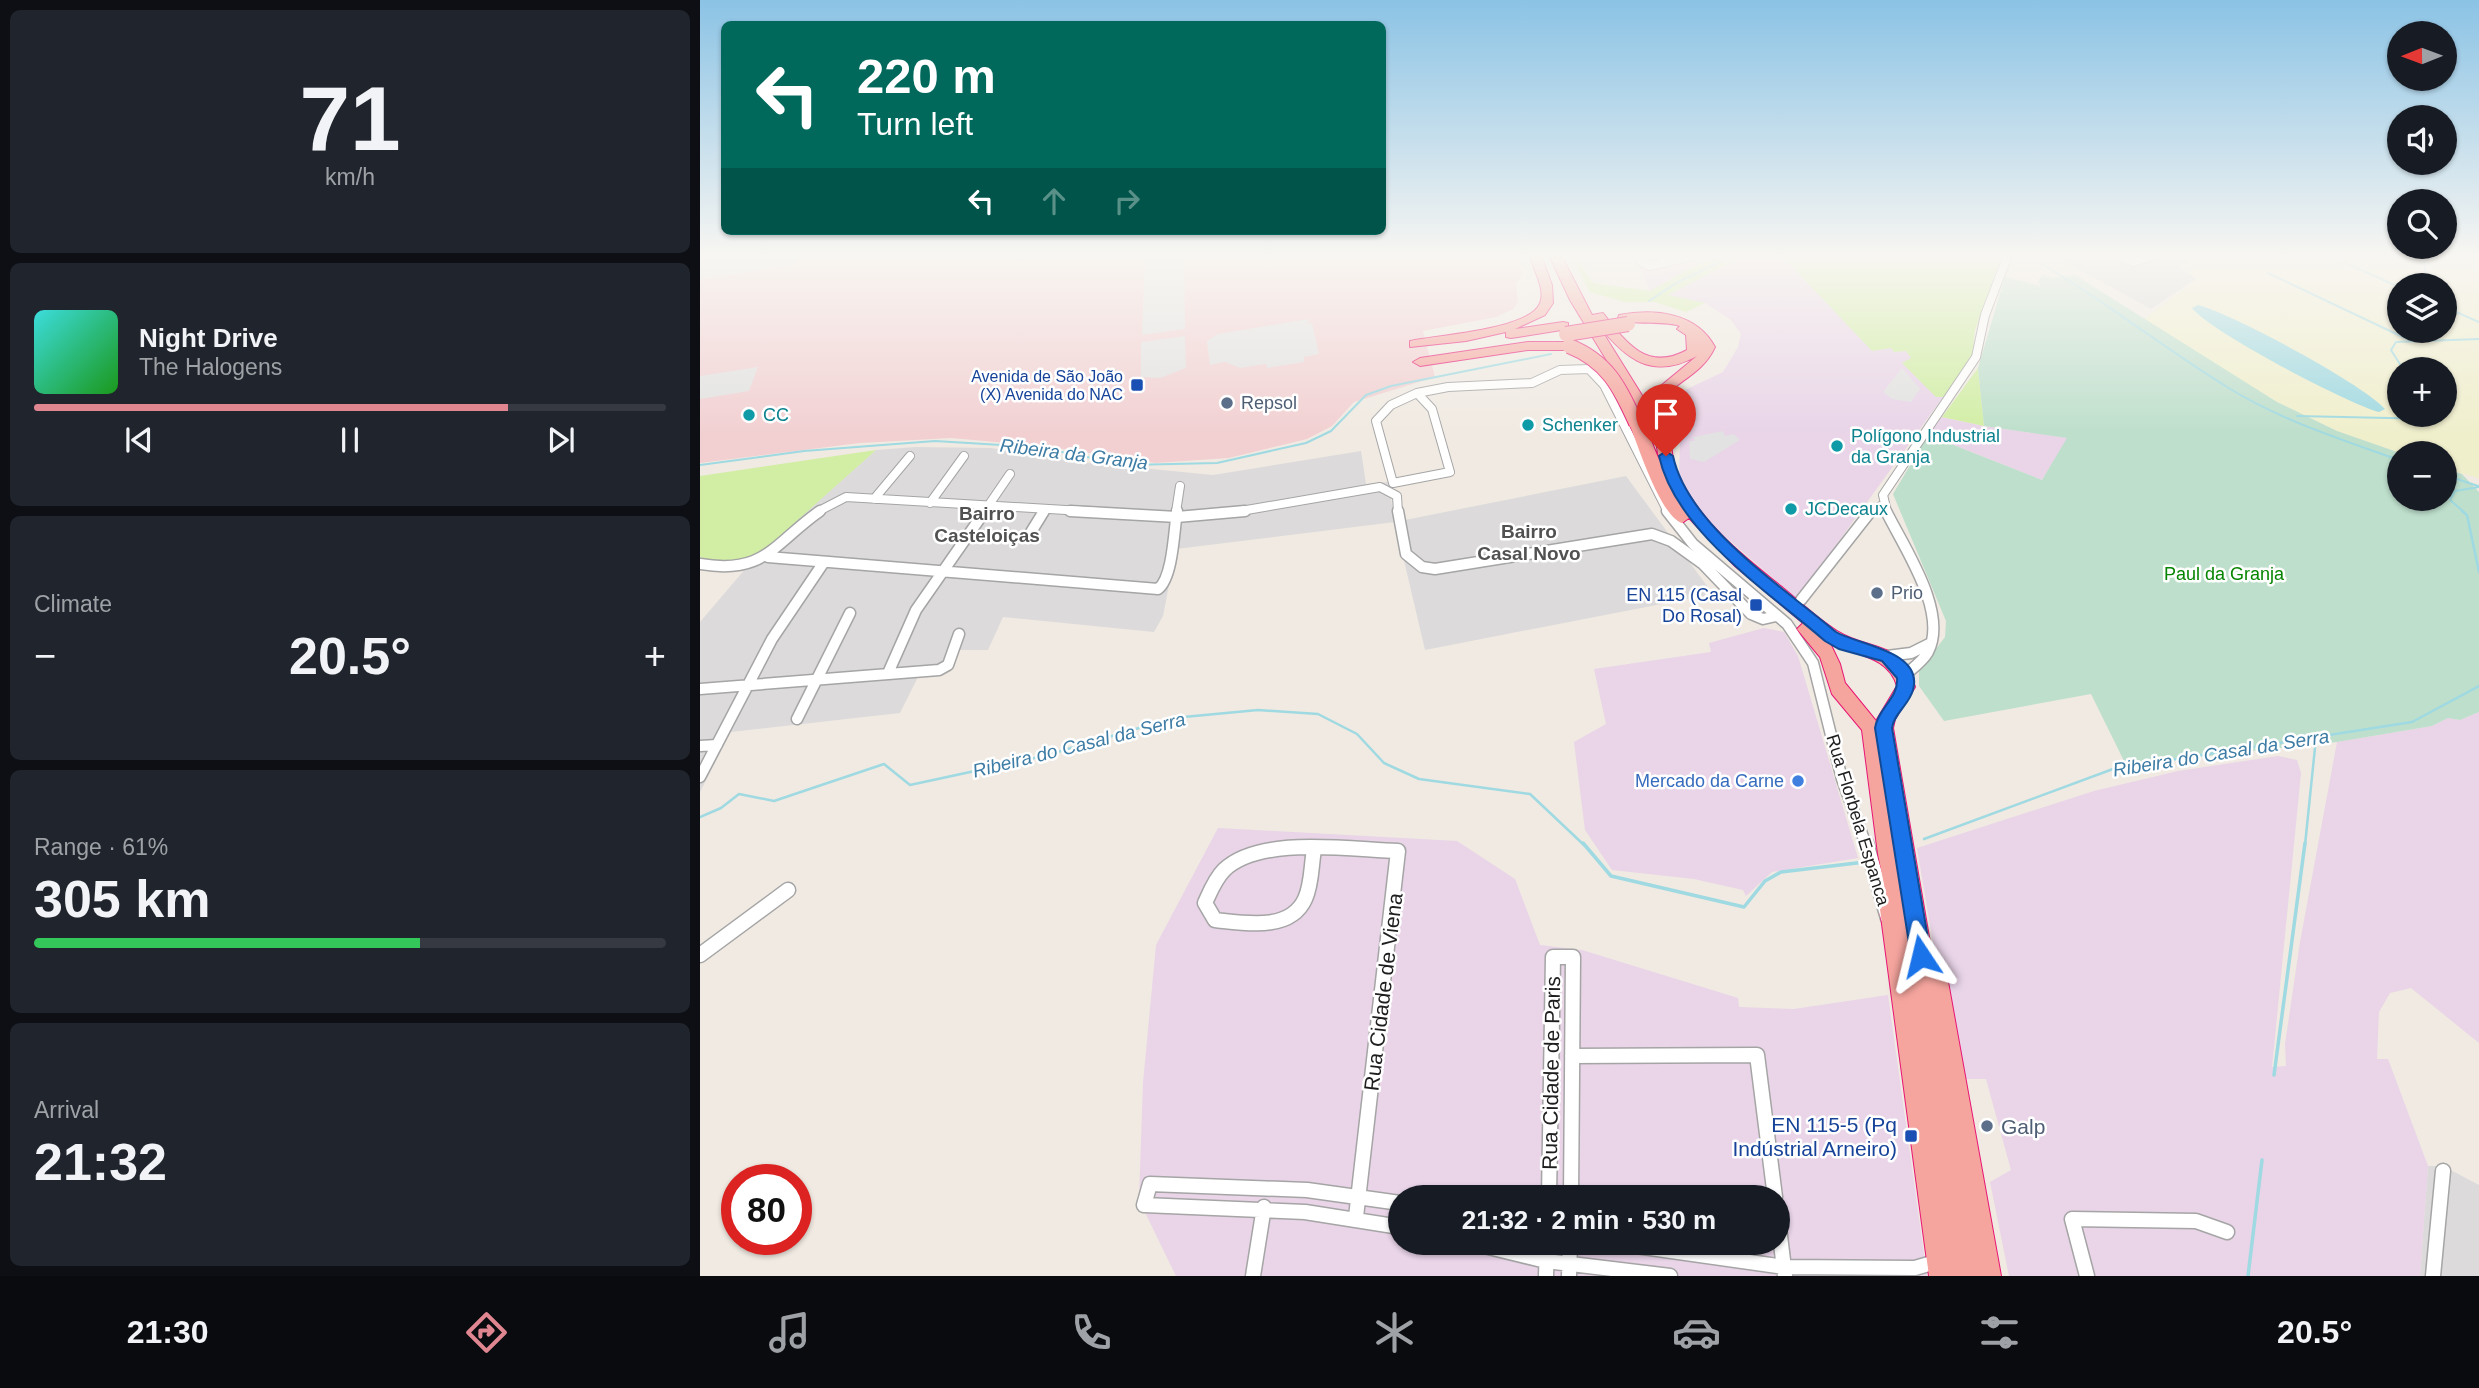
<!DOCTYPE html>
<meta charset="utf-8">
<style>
body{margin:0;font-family:Arial,sans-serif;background:#20242c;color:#f1f3f6;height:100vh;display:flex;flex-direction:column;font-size:26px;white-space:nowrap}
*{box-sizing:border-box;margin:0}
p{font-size:23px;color:#9ea1a6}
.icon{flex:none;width:38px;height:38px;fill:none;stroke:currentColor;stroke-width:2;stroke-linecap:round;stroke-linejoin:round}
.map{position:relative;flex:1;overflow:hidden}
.panel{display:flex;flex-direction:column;gap:10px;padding:10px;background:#0d0f14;width:700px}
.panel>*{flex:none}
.hud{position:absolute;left:21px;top:21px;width:665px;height:214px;border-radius:10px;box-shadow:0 2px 5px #0004;background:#00695c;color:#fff;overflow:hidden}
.needle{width:46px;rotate:269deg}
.tools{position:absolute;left:1687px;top:21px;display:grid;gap:14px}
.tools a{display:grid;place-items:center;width:70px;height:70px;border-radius:50%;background:#171b24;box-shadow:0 2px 5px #0004;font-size:35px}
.speed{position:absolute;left:21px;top:1164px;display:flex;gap:14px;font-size:35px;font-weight:700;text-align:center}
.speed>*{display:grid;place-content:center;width:91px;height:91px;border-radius:50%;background:#171b24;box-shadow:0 2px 5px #0004;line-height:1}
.speed .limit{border:10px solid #d22;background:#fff;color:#111}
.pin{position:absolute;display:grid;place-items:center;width:60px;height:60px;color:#fff;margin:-72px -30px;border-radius:50% 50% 50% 0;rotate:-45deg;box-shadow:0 0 7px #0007}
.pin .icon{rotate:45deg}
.me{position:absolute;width:77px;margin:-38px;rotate:350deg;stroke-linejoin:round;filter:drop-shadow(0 0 5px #0008)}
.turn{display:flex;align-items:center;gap:24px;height:147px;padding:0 21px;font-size:32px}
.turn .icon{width:91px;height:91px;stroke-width:2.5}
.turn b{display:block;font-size:49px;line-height:60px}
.lanes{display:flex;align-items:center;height:66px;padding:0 21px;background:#0003;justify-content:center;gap:35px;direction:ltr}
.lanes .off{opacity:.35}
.big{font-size:52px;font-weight:600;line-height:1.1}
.panel .tile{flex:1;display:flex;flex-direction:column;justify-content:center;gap:10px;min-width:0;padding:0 24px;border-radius:10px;background:#20242c}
.panel .dial{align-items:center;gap:0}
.dial b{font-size:91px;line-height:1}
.song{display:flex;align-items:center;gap:21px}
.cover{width:84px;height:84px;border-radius:10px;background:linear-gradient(135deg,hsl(180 70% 55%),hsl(120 70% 35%))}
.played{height:7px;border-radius:4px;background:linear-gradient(90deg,#e08691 75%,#363941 75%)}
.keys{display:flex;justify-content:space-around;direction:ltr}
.heat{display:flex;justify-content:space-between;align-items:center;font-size:38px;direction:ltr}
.charge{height:10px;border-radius:5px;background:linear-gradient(90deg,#34c759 61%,#363941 0)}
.trip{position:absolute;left:688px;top:1185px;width:402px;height:70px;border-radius:35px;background:#171b24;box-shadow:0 2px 5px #0004;font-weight:600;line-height:70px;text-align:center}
.tab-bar{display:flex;height:112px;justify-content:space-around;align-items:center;background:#090b0e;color:#9ea1a6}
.tab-bar .icon{width:49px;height:49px}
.tab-bar .current{color:#e08691}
.tab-bar b{font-size:32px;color:#f1f3f6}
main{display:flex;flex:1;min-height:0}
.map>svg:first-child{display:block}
.residential{fill:#dcdadb}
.commercial{fill:#f2d0d2}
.industrial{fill:#e9d4e8;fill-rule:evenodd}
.farmland{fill:#f0efcc;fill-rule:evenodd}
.grass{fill:#d1eea4}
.wetland{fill:#bedfcc}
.parking{fill:#e2e2e2}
.water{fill:#9fd9e1}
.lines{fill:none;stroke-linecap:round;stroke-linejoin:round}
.stream-far2{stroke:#9fd9e1;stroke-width:2}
.stream-far1{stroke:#9fd9e1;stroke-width:2.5}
.stream{stroke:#9fd9e1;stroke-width:3.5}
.minor-far2-casing{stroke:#a5a5a5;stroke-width:10}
.minor-far1-casing{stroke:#a5a5a5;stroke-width:13}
.minor-casing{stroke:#a5a5a5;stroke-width:17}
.trunk-casing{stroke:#e81574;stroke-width:2}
.minor-far2{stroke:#fff;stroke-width:8}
.minor-far1{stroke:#fff;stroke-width:10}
.minor{stroke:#fff;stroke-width:14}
.trunk{fill:#f6a59e;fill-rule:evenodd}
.trunk-bridge-casing{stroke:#e81574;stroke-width:16;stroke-linecap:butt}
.trunk-bridge{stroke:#f6a59e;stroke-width:14}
.route{fill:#1a73e8;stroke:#114b97;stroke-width:2}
.transit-dot{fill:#1a4fb4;stroke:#fff;stroke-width:2.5}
.service-dot{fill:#5c6f8a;stroke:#fff;stroke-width:2.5}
.culture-dot{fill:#0f9aa8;stroke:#fff;stroke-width:2.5}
.shop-dot{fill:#3f7fe0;stroke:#fff;stroke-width:2.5}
.labels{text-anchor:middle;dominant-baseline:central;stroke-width:5;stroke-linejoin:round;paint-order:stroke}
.far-transit-label{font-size:16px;fill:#164399;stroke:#fff;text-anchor:end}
.service-label{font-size:18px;fill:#4e5e75;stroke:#fff;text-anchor:start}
.culture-label{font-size:18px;fill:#0d838f;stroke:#fff;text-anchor:start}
.park-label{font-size:18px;fill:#068502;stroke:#fff}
.transit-label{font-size:18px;fill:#164399;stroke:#fff;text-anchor:end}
.shop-label{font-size:18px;fill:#366cbe;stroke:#fff;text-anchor:end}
.street-label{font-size:18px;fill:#1e1e1e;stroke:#fff}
.water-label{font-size:19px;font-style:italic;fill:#3d7ca5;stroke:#fff}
.neighbourhood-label{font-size:19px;font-weight:bold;fill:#515151;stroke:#fff}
.near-street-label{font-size:21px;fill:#1e1e1e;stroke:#fff}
.near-transit-label{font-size:21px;fill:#164399;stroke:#fff;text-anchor:end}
.near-service-label{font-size:21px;fill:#4e5e75;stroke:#fff;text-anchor:start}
</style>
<main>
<section class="panel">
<div class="tile dial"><b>71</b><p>km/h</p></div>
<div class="tile">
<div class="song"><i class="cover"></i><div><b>Night Drive</b><p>The Halogens</p></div></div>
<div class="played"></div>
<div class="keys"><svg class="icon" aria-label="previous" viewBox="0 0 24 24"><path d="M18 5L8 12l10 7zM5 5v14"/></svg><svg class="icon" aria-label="pause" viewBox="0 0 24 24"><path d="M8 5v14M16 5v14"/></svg><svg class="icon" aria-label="next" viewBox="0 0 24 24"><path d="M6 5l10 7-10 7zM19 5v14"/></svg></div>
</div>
<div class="tile"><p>Climate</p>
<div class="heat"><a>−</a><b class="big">20.5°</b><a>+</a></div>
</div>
<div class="tile"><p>Range · 61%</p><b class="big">305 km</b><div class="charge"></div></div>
<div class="tile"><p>Arrival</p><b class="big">21:32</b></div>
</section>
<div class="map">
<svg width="1779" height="1276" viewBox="0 0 1779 1276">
<rect width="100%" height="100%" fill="#f0eae2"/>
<path class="residential" d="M1345,255H1481L1489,260L1479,267L1497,278L1451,309L1362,260Z
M215,447L291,448L370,461L513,475L661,451L666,484L688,482L695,522L926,476L1013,594L725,650L695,522L476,549L463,616L454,632L303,617L288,650H260L245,673H220L200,713L31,732L0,792V622L58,554L176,450Z
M1728,1166H1743L1779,1185V1276H1720Z"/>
<path class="commercial" d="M0,255H818L824,272L816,284L818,302L813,309L796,317L723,331L735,377L654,402L632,426L607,439L529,458L455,463L350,447L251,438L160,443L0,463Z"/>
<path class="industrial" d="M936,255H1026L996,265L950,291Z
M1045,255H1081L1172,350L1191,348L1206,351L1212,358L1203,363L1243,397L1097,599L998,513L979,479L980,439L970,404L985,390L1023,372L1038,347L1041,334L1031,320L1005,303L968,295Z
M1242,417L1284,426L1368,438L1342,480L1228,435Z
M1064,628L1084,632L1098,656L1158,858L1072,872L1046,896L1043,890L994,879L912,870L885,830L874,742L906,724L894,669L1011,652L1009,643Z
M1779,712V1043L1711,988L1690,993L1679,1012L1677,1059H1688L1728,1166L1720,1276H1309L1290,1182L1311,1170L1286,1079H1256L1217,848L1394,791L1478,771L1578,756L1597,760L1601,773L1572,1067L1586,1066L1585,1044L1600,942L1637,742L1732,726L1748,718L1760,720Z
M518,828L757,841L815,879L840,945L882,950L1038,998L1039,1007L1094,1009L1188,995L1227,1276H476L439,1200L443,1083L456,945ZM700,1197H1078V1242H700Z"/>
<path class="farmland" d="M1481,255H1779V478L1745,469V453H1700L1637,431L1577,402L1443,320L1497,279L1478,266L1489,261ZM1699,285H1745V331H1699ZM1699,369H1745V415H1699Z"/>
<path class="grass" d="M870,255H876L893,283L950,291L996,265L1026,255H1045L968,295L1005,303L986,312L955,302H925L890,292Z
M1081,255H1304L1275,330L1272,356L1243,397H1236L1202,363L1211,358L1206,351L1194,352L1191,348L1172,351Z
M1278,368L1284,426L1242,417Z
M176,450L52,561L19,563L0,557V476Z"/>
<path class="wetland" d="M1343,275L1351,278L1375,275L1577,402L1637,431L1700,453L1699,499H1745V469L1762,474L1779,492V712L1760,720L1748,718L1732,726L1637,742L1426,765L1391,694L1244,721L1219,686V671L1245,637L1246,621L1193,494L1228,435L1342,480L1367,438L1284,426L1278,368L1305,277L1340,286L1338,280Z"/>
<path class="parking" d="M5,255H99L95,265L0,279V266Z
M445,255H484L485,329L442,335Z
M609,319L607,324L612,323L619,354L604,357V362L567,368L566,364L540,368L525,362L510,365L507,341L518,334Z
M485,336L486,368L460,378L441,377V342Z
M58,367L49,391L0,399V376Z
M1202,368L1220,389L1211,402L1192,399L1183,392Z
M1023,431L1025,436L1034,434L1040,440L1004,462L990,459L989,441H995L993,437Z"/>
<path class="water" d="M1498,305C1531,313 1663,384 1685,409L1679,412C1648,404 1509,331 1492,308Z"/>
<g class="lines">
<path class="stream-far2" d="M1326,255C1396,294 1459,345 1527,387C1580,420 1640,439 1699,460
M1628,255L1699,287
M1723,255L1727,285
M1763,255L1779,259
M1568,273L1709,340
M949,301L976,283L1034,255
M1745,307L1779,322
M1703,369L1691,350L1696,342L1779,339
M1597,416L1735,419L1732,415
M0,465L104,451L235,441L336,447L428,465L517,463L606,443L631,431L666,395L691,386L851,354
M1745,475L1778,486
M1764,512L1750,500L1755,491L1779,487"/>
<path class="stream-far1" d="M1762,511L1767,515L1779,572
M0,817L21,808L39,794L74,801L184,764L210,785L344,756L473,718L558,710L618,714L657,734L684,763L719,779L830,794L884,845
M1224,839L1413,769L1712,722L1779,686
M1605,845L1616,738"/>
<path class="stream" d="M883,843L911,876L1044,907L1065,881L1081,872L1165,862
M1574,1075L1605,843
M1548,1276L1562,1160"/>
<g class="minor-far2-casing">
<path id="minor-far2" d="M938,255L941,262L950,266L997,255
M1416,255L1433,262L1449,257
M717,393L732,409L750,472L693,483L676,421L691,405Z
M717,393L748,387L832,383L860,370L889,369L904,385L968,512
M174,499L210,456
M230,503L264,456
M117,512L146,497L399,512
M284,512L310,474
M476,512L480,486
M535,512L680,487L697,496L698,512
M1169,512L1183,505
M1187,512L1183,495L1276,357L1285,315L1308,255"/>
</g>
<g class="minor-far1-casing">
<path id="minor-far1" d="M370,511L477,517L545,511
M698,511L706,554L722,567L735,569L952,534L971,541L1003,564L1051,614L1063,619L1076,616
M967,511L993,544L1087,624L1113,663L1142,779L1166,845
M1186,511C1203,546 1249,612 1228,652C1223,661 1213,668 1205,675
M328,537L344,511
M68,557L458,589C473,578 474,530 477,511
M0,564C65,575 73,544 120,511
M1101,600L1171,511
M1187,656L1211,653L1231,643
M189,671L216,610L285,511
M0,689L239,670L248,665L259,634
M97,719L150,613
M0,746L17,745
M0,777L72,639L124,562"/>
</g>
<g class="minor-casing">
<path id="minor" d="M1166,843L1188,918
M614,850C611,866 612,884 605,899C590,932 544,923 515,920L505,903C510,892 515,879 524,870C560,835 652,850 698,851L656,1217
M0,955L88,890
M872,1056L1057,1055L1075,1197
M849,1197L853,957H873L871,1197
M700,1203L607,1190L450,1184L444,1205L605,1212L700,1227
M1078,1220L1085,1276
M768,1242L846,1261L970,1276
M908,1242L1084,1267L1215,1268L1239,1261
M553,1276L564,1207
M846,1276L847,1242
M869,1276L870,1242
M1387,1276L1372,1219L1496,1221L1527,1232
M1733,1276L1743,1171"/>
</g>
<g class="trunk-casing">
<path id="trunk" d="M829,255H841L852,285L853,303L845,315L815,329L863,322L868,323V329L811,338L806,337V332L766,341L710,347V341C736,335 830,330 840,303C846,290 833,268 829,255Z
M849,255H861L892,315L903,313C926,343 947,372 987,350L986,335L977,329L980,326C963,320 928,326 918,318L919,315C955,308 997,313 1015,347C1004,371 983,379 965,395C964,408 968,420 970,432C971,446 972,461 978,474C998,521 1044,557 1083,588C1100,602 1118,619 1137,631C1171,652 1202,639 1215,687L1195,719L1193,728L1234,966L1244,968L1247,976L1301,1276H1229L1180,909L1187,900L1178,854L1162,730L1132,694L1120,657L1097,629L1103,623L1035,566L989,518L982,523C960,516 938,445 929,423L936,418L929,397L870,300ZM897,323C925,359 952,381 997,356L951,394L950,406L955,433L943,397ZM955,434L959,460L950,438ZM1130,643C1155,656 1188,655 1197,686L1176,721L1145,683L1140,664Z
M828,342H869L876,346L869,350H828L720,366L713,362L720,358Z"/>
</g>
<use href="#minor-far2" class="minor-far2"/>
<use href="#minor-far1" class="minor-far1"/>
<use href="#minor" class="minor"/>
<use href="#trunk" class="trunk"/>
<g class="trunk-bridge-casing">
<path id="trunk-bridge" d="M866,334L928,324
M869,346C907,361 920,387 936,423"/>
</g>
<use href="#trunk-bridge" class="trunk-bridge"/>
</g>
<linearGradient id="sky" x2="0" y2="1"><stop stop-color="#8bc3e5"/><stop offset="0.59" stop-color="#f8f6f2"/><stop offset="1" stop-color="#f8f6f2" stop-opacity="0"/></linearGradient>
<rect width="1779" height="434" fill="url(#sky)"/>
<path class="route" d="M966,451L973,456C988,526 1083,587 1136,632C1158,645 1224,651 1213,690C1209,705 1194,713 1192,728L1231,956L1228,963L1221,966L1214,963L1211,956L1175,728C1178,708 1199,698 1197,678L1182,661L1139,649L1125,641C1069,592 975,531 959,456Z"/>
<g class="transit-dot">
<rect x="430" y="378" width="14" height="14" rx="3.5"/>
<rect x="1049" y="598" width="14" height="14" rx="3.5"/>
<rect x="1204" y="1129" width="14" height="14" rx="3.5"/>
</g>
<g class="service-dot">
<circle cx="527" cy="403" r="7"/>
<circle cx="1177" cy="593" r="7"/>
<circle cx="1287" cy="1126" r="7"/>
</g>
<g class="culture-dot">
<circle cx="49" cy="415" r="7"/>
<circle cx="828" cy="425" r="7"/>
<circle cx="1137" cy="446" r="7"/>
<circle cx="1091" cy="509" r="7"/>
</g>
<circle class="shop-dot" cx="1098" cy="781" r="7"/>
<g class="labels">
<g class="far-transit-label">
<text x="423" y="376">Avenida de São João<tspan x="423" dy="18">(X) Avenida do NAC</tspan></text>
</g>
<g class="service-label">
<text x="541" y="403">Repsol</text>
<text x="1191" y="593">Prio</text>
</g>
<g class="culture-label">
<text x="63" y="415">CC</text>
<text x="842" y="425">Schenker</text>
<text x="1151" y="436">Polígono Industrial<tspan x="1151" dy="21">da Granja</tspan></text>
<text x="1105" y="509">JCDecaux</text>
</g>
<g class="park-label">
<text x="1524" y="574">Paul da Granja</text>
</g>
<g class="transit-label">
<text x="1042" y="595">EN 115 (Casal<tspan x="1042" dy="21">Do Rosal)</tspan></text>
</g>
<g class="shop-label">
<text x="1084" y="781">Mercado da Carne</text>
</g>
<g class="street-label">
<text transform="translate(1158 820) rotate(73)">Rua Florbela Espanca</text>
</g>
<g class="water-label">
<text transform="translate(374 454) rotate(7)">Ribeira da Granja</text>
<text transform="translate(379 745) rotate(-14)">Ribeira do Casal da Serra</text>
<text transform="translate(1521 753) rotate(-9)">Ribeira do Casal da Serra</text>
</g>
<g class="neighbourhood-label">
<text x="287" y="513">Bairro<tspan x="287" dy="22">Casteloiças</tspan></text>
<text x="829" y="531">Bairro<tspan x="829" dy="22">Casal Novo</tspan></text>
</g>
<g class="near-street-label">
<text transform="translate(683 992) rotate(-83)">Rua Cidade de Viena</text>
<text transform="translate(851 1073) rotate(-89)">Rua Cidade de Paris</text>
</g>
<g class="near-transit-label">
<text x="1197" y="1124">EN 115-5 (Pq<tspan x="1197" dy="24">Indústrial Arneiro)</tspan></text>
</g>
<g class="near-service-label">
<text x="1301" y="1126">Galp</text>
</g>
</g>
</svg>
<div class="tools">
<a><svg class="needle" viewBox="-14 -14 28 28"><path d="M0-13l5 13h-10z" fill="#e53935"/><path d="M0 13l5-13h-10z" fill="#9ea1a6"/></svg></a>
<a><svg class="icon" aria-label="sound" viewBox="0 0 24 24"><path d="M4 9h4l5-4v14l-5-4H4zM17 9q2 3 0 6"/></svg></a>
<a><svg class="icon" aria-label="search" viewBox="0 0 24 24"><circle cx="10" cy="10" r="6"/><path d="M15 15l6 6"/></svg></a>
<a><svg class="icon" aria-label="layers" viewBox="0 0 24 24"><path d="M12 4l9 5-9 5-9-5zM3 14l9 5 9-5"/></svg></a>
<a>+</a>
<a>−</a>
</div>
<div class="speed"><div class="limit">80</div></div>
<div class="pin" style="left:966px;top:456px;background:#d93025"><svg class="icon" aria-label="arrive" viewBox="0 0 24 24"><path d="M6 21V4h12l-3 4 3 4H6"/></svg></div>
<svg class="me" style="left:1221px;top:956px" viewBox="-20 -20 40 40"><path d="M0-17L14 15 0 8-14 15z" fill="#1a73e8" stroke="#fff" stroke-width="4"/></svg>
<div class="trip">21:32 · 2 min · 530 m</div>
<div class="hud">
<div class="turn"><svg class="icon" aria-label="left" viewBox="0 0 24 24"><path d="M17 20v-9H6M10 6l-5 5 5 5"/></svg><div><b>220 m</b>Turn left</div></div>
<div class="lanes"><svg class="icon" aria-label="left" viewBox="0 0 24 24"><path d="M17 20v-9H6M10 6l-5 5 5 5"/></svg><svg class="icon off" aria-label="ahead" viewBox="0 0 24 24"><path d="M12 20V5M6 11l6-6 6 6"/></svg><svg class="icon off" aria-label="right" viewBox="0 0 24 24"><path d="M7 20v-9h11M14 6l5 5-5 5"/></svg></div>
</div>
</div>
</main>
<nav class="tab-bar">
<b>21:30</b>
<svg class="icon current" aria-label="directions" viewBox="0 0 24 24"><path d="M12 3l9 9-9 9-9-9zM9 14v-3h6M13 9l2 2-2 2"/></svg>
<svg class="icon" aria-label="music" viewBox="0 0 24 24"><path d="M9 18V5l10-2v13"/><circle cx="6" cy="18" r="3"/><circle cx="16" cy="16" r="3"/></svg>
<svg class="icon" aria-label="phone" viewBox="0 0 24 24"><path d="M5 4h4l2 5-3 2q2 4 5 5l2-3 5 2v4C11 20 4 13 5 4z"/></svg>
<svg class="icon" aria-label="climate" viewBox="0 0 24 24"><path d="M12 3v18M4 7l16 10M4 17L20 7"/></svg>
<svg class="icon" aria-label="car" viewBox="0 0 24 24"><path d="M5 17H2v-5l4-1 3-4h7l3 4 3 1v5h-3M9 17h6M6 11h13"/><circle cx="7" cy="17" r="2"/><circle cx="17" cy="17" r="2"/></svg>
<svg class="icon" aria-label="filters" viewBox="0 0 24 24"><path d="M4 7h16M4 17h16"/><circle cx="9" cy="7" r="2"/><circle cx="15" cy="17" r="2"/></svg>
<b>20.5°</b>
</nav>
